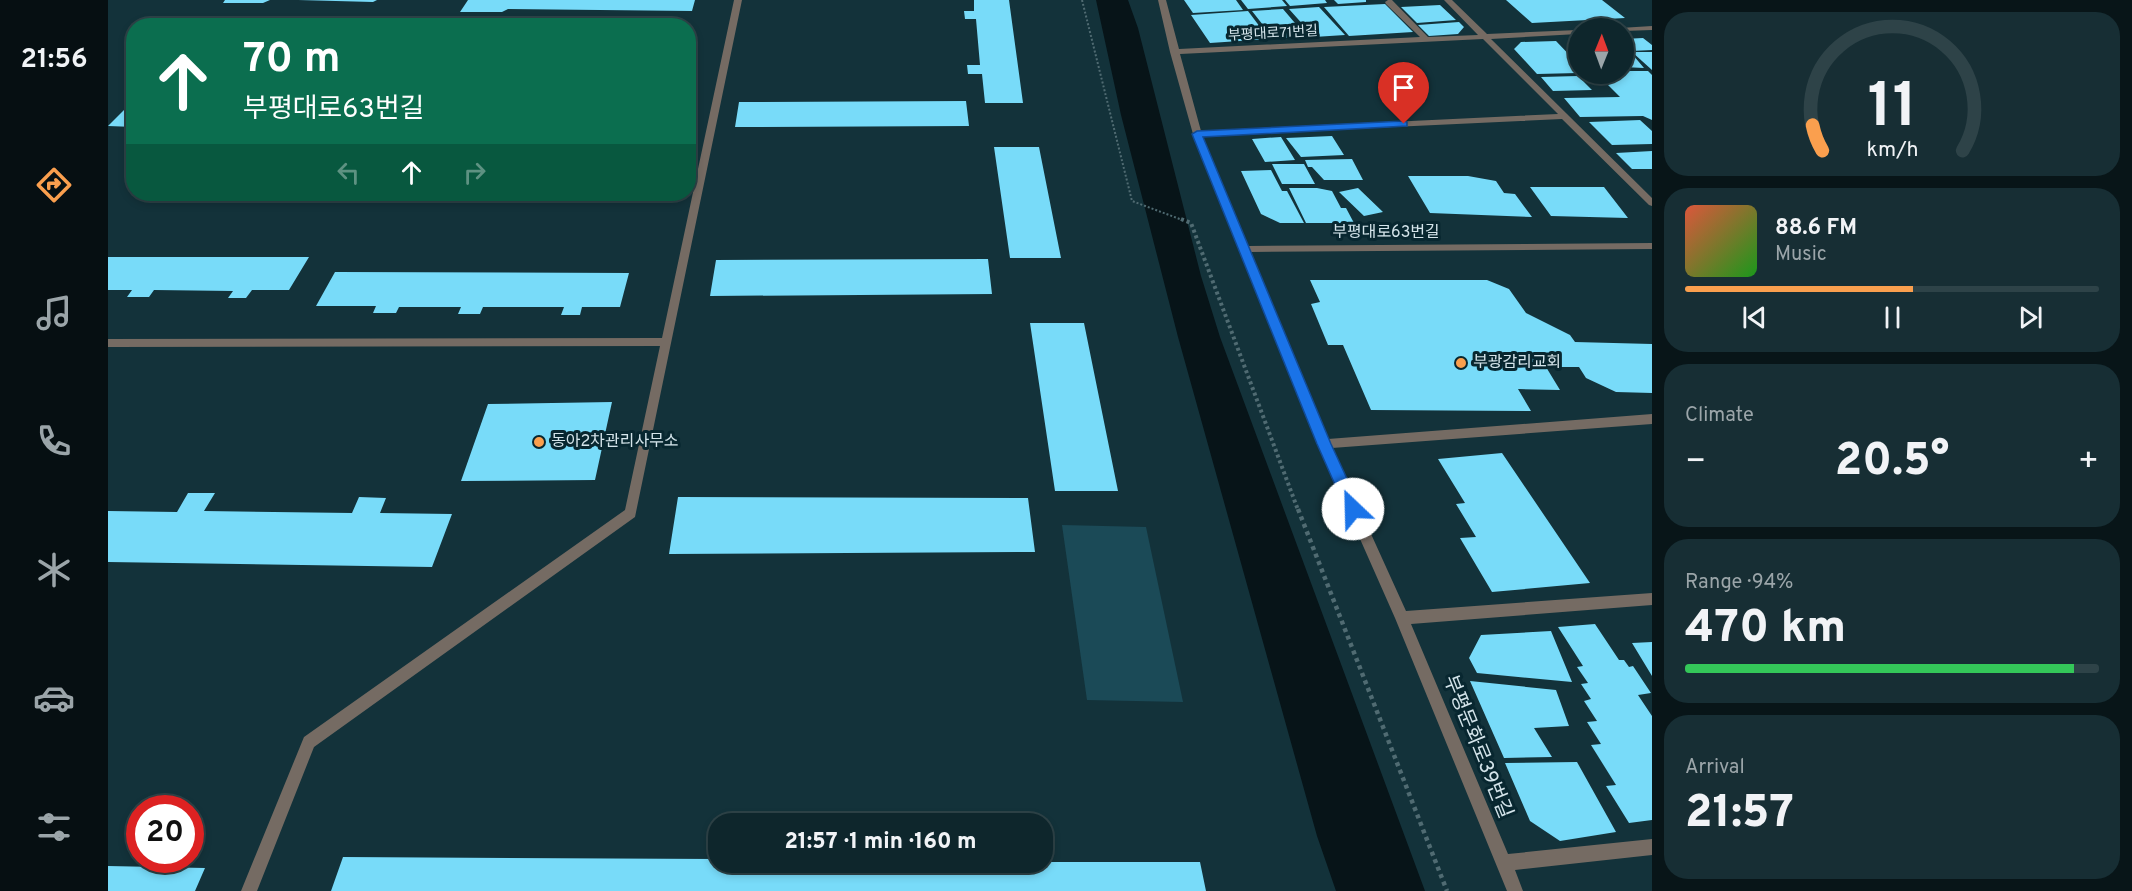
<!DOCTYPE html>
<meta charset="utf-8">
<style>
body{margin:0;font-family:Overpass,"Noto Sans KR",sans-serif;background:#172e34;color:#f1f3f6;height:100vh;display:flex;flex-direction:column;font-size:22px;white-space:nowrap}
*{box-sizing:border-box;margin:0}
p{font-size:20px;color:#9ba5a9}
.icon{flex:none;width:33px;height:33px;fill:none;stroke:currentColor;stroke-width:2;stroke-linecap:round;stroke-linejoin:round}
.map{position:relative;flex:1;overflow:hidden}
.sheet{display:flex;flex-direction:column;gap:12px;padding:12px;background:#081518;width:480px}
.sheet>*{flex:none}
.guide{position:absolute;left:18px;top:18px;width:570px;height:183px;border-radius:24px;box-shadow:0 3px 9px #0003,0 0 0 2px #2e4348;background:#0b6e4f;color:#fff;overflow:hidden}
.needle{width:39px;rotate:1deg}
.tools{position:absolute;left:1460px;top:18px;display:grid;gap:12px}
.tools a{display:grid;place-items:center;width:66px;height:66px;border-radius:50%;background:#0e262c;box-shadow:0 3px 9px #0003,0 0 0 2px #2e4348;font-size:30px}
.speed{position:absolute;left:18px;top:795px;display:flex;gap:12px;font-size:30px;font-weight:700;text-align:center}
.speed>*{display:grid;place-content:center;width:78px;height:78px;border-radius:50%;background:#0e262c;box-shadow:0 3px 9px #0003,0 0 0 2px #2e4348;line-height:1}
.speed .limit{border:9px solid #d22;background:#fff;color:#111}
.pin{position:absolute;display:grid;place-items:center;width:51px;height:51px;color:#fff;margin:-62px -26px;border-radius:50% 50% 50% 0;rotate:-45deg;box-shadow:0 0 6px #0007}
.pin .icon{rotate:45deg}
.me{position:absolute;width:66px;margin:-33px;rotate:336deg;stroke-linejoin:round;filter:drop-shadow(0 0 4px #0008)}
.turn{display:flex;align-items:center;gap:21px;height:126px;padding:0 18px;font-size:27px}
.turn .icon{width:78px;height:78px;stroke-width:2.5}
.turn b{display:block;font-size:42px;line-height:51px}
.lanes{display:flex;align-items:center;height:57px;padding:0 18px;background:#0003;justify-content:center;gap:30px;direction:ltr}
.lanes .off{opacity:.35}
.big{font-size:45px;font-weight:800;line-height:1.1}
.sheet .tile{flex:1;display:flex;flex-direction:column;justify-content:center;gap:9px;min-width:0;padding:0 21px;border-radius:24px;background:#172e34}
.sheet .dial{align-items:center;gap:0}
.dial svg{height:156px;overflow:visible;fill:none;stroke:#2e4348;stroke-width:7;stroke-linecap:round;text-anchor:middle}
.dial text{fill:#f1f3f6;stroke:none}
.song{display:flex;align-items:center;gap:18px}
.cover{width:72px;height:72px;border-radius:9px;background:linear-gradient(135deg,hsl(10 70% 55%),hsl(120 70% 35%))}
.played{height:6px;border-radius:3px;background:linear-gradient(90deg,#fa9f4e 55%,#2e4348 55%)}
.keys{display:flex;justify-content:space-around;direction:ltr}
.heat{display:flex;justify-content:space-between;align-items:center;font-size:33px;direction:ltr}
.charge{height:9px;border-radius:4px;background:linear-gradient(90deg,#34c759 94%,#2e4348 0)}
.trip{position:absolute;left:600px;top:813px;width:345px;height:60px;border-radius:24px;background:#0e262c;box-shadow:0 3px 9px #0003,0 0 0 2px #2e4348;font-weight:800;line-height:60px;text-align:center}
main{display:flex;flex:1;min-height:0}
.tab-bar{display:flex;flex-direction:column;width:108px;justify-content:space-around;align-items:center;background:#060f12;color:#9ba5a9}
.tab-bar .icon{width:42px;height:42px}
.tab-bar .selected{color:#fa9f4e}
.tab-bar b{font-size:27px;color:#f1f3f6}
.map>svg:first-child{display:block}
.green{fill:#1b4a57}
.water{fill:#071418}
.building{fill:#78dbf9}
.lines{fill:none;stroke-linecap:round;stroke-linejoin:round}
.path-far2{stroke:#506b72;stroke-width:2;stroke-dasharray:2 2;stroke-linecap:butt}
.path-far1{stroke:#506b72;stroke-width:4;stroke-dasharray:3 3;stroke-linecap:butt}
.path{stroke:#506b72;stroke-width:4.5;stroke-dasharray:4 4;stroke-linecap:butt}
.service{fill:#756b63;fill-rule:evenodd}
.minor{fill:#756b63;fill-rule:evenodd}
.route{fill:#1a73e8;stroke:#114b97;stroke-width:1.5}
.poi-dot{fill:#fa9f4e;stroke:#082730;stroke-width:2}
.labels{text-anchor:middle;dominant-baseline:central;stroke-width:6;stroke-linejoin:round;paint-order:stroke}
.far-street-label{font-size:14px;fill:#d4e4ea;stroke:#082730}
.street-label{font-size:16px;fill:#d4e4ea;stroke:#082730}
.poi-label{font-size:16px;fill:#d4e4ea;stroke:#082730;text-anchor:start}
.near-street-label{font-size:20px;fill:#d4e4ea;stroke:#082730}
</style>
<main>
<nav class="tab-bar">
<b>21:56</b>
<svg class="icon selected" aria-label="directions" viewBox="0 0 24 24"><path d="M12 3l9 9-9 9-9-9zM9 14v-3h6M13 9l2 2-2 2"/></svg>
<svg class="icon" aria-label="music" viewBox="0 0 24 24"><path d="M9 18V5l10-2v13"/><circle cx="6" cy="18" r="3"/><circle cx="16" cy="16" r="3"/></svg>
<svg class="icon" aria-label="phone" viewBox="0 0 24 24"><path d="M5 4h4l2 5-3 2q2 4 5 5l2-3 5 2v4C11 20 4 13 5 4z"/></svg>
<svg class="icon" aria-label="climate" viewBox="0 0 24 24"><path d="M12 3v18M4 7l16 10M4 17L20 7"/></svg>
<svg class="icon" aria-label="car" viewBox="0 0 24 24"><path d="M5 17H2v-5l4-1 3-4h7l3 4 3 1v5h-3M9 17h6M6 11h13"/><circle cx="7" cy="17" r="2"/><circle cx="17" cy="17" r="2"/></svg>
<svg class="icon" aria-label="filters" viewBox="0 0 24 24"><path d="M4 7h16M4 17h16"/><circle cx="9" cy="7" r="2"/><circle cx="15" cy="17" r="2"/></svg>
</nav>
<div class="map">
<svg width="1544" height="891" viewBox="0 0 1544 891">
<rect width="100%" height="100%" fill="#13323a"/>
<path class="green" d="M954,525L1038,527L1075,702L979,700Z"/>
<path class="water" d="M988,0H1020L1030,28L1093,276L1112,337L1317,891H1228L1209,836L1070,337L1013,115Z"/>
<path class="building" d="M117,0H162L155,3H115Z
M190,0H269L265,2Z
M360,0H587L584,11L400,9L394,12H352Z
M866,0H901L915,103H877L874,74H860L859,65H872L868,19H857L856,11H866Z
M1076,0H1128L1135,10L1085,13Z
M1133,0H1174L1179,6L1140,9Z
M1177,0H1217L1219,3L1182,6Z
M1226,0H1258V2L1230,4Z
M1398,0H1494L1517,18L1424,23Z
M1277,4L1305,32L1241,36L1216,7Z
M1332,5L1348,20L1309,23L1293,7Z
M1211,7L1237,35L1206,37L1181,9Z
M1175,9L1198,36L1166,39L1144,11Z
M1140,11L1161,39L1102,43L1083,15Z
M1351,22L1356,27L1350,34L1321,36L1310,25Z
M1535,38L1544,45V50L1523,51L1515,44V39Z
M1448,41L1470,64V73L1429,74L1406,49L1413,42Z
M1524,52H1544V70Z
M1515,55H1525L1536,68L1515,67V61H1518Z
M1515,71H1540L1544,75V120L1535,116L1472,117L1456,98L1512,97L1489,74Z
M1470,76L1484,90L1445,91L1433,77Z
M26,100V127L0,126Z
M858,101L861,126L627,127L631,102Z
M1532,120L1544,131V144L1504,145L1481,122Z
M1224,136L1236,155L1193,157L1178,138Z
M1173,137L1187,160L1157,162L1144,139Z
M886,147H931L953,258H902Z
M1544,151V169H1524L1508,153Z
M1244,159L1255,180H1216L1204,167H1200L1197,160Z
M1164,164H1196L1207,184H1174Z
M1163,170L1174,191H1179L1196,223H1172L1153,214L1133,171Z
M1300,176H1360L1388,181L1396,193L1407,194L1424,217L1322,213Z
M1422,187H1496L1520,218L1443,216Z
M1181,188H1209L1224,191L1233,208H1238L1246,223H1198Z
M1250,188L1275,212L1256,216L1231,192Z
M0,257H201L181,290H144L138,298H120L125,291L46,290L41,297H19L24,290H0Z
M880,259L884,294L602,296L608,260Z
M227,272L521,273L512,307H474L472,315H453L456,307H375L372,314H350L353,307H291L288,313H265L268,306H208Z
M1202,280H1379L1401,289L1418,313L1462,335L1467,342L1544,344V393L1508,392L1478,378L1471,367H1438L1452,390L1410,389L1423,411L1263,410L1235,345H1220L1203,304L1212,302Z
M922,323H976L1010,491H947Z
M504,402L487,480L353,481L380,404Z
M1394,453L1482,583L1384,592L1352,538L1368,537L1348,504L1357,503L1330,459Z
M80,493H107L96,511L244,513L251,497L278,498L272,513L344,514L324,567L0,562V511L69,512Z
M570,497L920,498L927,552L561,554Z
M1487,624L1511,660H1516L1521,667L1525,666L1543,693L1530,695L1544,716V820L1521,823L1498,786L1508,785L1483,745L1493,744L1479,722L1489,721L1476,701L1483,699L1473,684L1480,683L1469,667L1475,666L1450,627Z
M1443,631L1464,682L1369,673L1361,658L1373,635Z
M1544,642V676L1524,643Z
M1362,681L1448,690L1461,726L1426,728L1444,757L1396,758Z
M1469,762L1508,832L1452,841L1422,821L1397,763Z
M235,857L610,859V862H1092L1098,891H223Z
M0,866L97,868L87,891H0Z"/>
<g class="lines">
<path class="path-far2" d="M974,0L1024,201L1077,221"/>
<path class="path-far1" d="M1073,219L1083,223L1190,510"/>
<path class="path" d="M1190,509L1339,891"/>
<path class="service" d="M1050,0H1058L1071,49L1312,37L1278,4L1277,2L1280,0H1284L1320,37L1370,35L1336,0H1344L1379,34L1470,30V34L1383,39L1544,198V206L1541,205L1454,119L1094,136L1140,246L1544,243V249L1142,252L1220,439L1544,414V424L1224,448L1298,611L1544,593V605L1303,624L1400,854L1544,839V855L1407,870L1415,891H1399L1287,618L1210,444L1085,134L1062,52ZM1375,39L1450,114L1093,131L1072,54Z
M1544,26V30L1515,31V28H1512Z"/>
<path class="minor" d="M626,0H634L527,517L206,747L149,891H133L196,737L517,510L552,346L0,347V339L554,338Z"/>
</g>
<path class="route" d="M1296,121L1299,122V126L1095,137L1223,444L1253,509L1245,515L1240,514L1209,444L1084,134L1089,131Z"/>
<g class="poi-dot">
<circle cx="1353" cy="363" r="6"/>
<circle cx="431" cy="442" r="6"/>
</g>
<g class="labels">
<g class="far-street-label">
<text transform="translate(1165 34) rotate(-3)">부평대로71번길</text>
</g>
<g class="street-label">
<text x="1278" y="233">부평대로63번길</text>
</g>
<g class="poi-label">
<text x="1365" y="363">부광감리교회</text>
<text x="443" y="442">동아2차관리사무소</text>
</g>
<g class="near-street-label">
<text transform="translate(1369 747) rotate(68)">부평문화로39번길</text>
</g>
</g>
</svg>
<div class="tools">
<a><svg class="needle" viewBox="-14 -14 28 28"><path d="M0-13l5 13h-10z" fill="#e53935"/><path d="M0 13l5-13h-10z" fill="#9ba5a9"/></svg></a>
</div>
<div class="speed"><div class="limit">20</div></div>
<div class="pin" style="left:1296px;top:124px;background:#d93025"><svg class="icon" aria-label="arrive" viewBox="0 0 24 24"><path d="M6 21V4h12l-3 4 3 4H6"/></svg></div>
<svg class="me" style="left:1245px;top:509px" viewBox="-20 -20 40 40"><circle r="19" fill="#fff"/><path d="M0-13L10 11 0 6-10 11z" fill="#1a73e8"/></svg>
<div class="trip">21:57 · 1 min · 160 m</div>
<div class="guide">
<div class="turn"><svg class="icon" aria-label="ahead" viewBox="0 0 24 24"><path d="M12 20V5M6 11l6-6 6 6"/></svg><div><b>70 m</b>부평대로63번길</div></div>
<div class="lanes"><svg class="icon off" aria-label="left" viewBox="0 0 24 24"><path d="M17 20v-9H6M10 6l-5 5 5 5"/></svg><svg class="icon" aria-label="ahead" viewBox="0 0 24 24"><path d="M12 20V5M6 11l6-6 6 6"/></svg><svg class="icon off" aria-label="right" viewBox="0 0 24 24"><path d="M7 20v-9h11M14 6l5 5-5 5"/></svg></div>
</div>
</div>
<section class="sheet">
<div class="tile dial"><svg viewBox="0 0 100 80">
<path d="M14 69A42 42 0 1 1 86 69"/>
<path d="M14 69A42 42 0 0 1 9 56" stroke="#fa9f4e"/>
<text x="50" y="56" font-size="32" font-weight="700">11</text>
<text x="50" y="72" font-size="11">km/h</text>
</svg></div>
<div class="tile">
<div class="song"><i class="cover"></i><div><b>88.6 FM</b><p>Music</p></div></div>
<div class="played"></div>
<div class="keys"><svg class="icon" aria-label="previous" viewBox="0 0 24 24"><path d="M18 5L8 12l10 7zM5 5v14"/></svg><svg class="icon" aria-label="pause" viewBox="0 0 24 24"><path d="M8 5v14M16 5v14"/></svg><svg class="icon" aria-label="next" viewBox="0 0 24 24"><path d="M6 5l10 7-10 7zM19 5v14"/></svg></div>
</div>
<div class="tile"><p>Climate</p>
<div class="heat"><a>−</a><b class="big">20.5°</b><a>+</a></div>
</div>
<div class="tile"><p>Range · 94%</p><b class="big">470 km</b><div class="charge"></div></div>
<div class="tile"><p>Arrival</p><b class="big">21:57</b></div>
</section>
</main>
